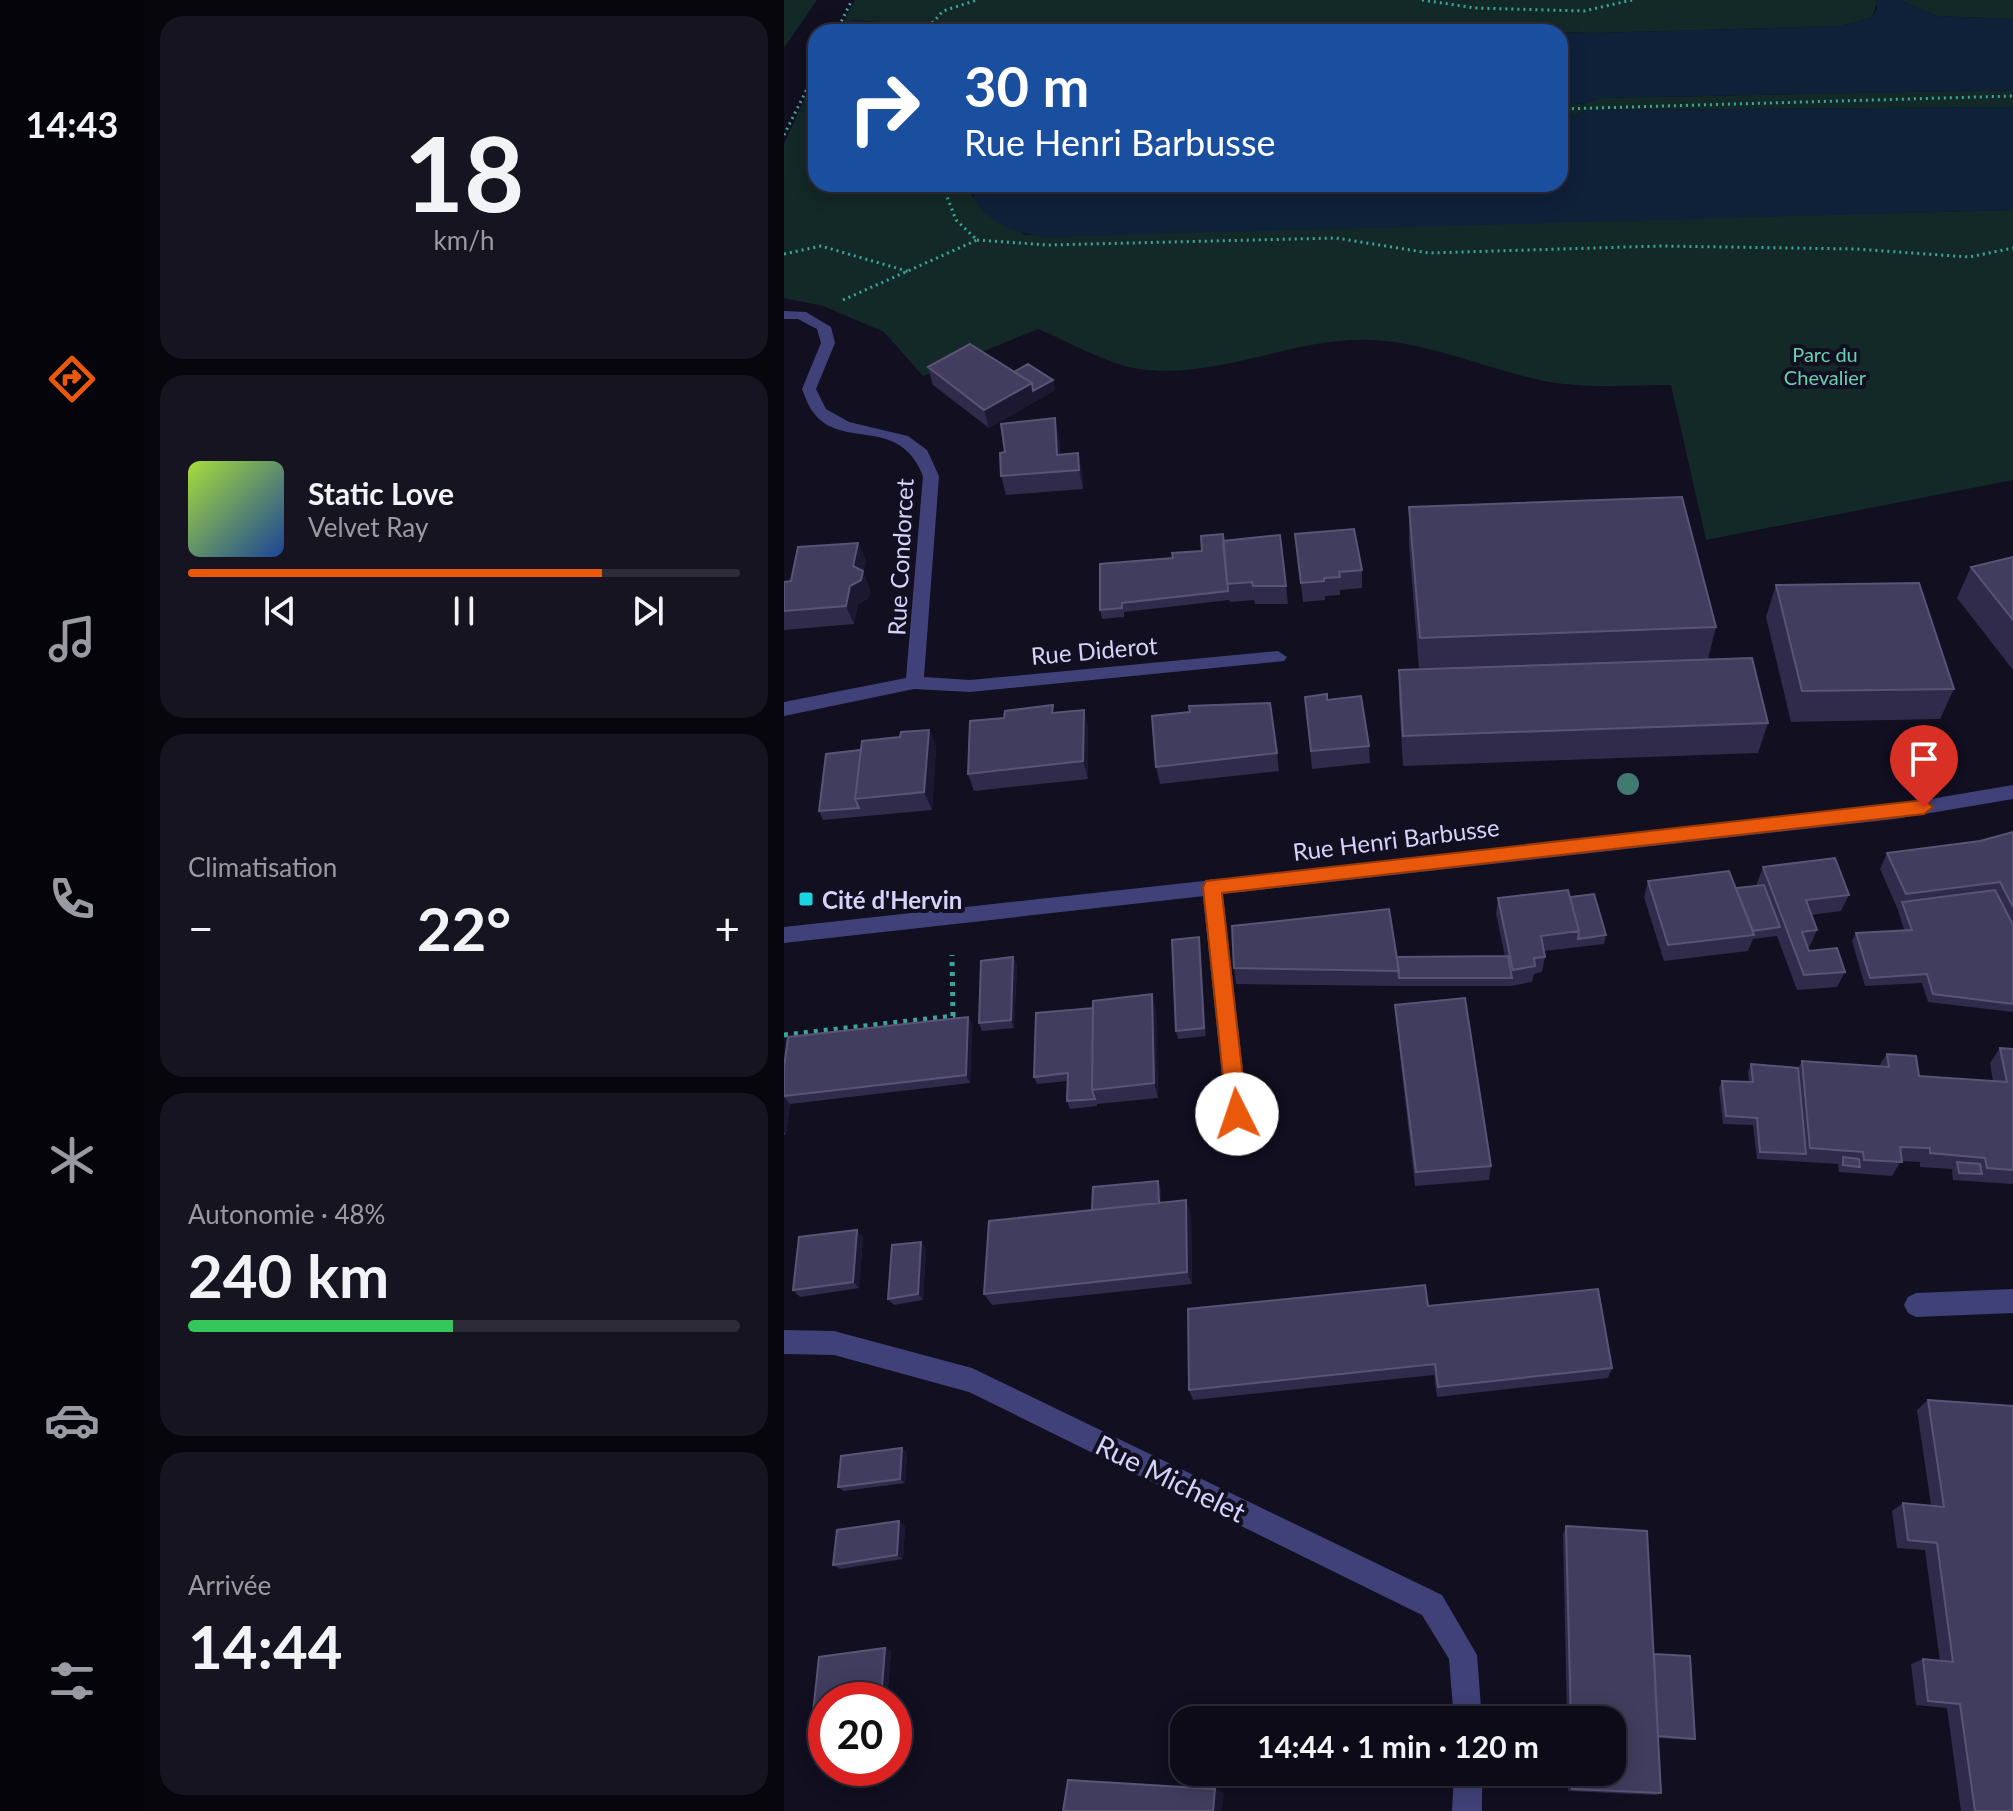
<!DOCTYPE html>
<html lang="fr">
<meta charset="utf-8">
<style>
body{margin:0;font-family:Lato,sans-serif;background:#161421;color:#f1f3f6;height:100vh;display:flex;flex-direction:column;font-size:30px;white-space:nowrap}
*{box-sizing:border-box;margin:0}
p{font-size:26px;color:#9a9ba2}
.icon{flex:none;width:44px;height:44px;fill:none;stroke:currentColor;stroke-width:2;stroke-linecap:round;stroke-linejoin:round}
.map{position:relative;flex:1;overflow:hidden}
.side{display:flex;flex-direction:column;gap:16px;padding:16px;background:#07060d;width:640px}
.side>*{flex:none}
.hud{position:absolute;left:24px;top:24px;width:760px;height:168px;border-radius:24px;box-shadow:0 4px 20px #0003,0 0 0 2px #2d2b37;background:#1a4fa0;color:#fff;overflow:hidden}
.speed{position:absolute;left:24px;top:1682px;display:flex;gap:16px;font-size:40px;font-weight:700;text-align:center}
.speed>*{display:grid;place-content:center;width:104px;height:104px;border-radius:50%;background:#0d0b18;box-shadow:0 4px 20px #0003,0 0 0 2px #2d2b37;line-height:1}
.speed .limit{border:12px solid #d22;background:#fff;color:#111}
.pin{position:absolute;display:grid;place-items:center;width:68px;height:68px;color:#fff;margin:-82px -34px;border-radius:50% 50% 50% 0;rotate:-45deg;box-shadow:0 0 8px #0007}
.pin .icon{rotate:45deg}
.me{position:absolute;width:88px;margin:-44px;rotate:356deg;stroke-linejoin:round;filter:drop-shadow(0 0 6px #0008)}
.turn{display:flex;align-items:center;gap:28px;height:168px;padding:0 24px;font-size:36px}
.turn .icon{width:104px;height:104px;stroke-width:2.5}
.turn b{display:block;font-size:56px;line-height:68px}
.big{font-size:60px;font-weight:700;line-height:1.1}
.side .tile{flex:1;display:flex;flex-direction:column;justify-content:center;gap:12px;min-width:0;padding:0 28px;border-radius:24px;background:#161421}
.side .dial{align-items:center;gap:0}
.dial b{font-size:104px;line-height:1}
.song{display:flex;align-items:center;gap:24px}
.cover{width:96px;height:96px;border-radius:12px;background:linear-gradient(135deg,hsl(80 70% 55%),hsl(220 70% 35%))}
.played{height:8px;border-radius:4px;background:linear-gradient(90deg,#ea580c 75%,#2d2b37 75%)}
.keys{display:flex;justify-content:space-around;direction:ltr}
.heat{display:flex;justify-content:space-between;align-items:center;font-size:44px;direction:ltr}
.charge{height:12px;border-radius:6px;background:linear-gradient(90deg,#34c759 48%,#2d2b37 0)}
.trip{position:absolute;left:386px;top:1706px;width:456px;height:80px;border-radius:24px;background:#0d0b18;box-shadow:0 4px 20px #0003,0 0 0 2px #2d2b37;font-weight:700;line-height:80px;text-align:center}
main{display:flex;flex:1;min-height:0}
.menu{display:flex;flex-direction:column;width:144px;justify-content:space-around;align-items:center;background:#05040a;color:#9a9ba2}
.menu .icon{width:56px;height:56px}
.menu .on{color:#ea580c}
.menu b{font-size:36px;color:#f1f3f6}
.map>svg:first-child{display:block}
.green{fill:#132927}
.water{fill:#0f2039}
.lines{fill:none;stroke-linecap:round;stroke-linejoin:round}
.path-far1{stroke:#3ca59a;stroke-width:3;stroke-dasharray:2 4;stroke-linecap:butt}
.path{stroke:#3ca59a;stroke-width:5;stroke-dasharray:4 6;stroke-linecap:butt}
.service{fill:#404179;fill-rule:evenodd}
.minor{fill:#404179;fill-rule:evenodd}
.tertiary{fill:#404179;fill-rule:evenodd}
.tree{fill:#417a70}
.wall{fill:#302b4b}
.shaded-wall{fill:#1c1832}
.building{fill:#413d5e;stroke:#595476;stroke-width:2}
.route{fill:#ea580c;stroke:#983908;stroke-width:2}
.poi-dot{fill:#1ad5df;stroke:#110f20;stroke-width:3}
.labels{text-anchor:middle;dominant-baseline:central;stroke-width:8;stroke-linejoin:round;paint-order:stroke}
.far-park-label{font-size:20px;fill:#68d1b1;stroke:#110f20}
.street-label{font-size:24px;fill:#d6d3fa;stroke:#110f20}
.poi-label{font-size:24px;font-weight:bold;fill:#d6d3fa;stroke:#110f20;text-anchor:start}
.near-street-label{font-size:28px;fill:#d6d3fa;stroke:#110f20}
</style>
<main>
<nav class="menu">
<b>14:43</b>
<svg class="icon on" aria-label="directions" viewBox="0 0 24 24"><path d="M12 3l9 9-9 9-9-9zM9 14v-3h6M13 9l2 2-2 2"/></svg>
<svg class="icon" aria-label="music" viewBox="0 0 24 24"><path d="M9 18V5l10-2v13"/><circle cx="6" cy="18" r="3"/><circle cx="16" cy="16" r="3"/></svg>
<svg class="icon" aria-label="phone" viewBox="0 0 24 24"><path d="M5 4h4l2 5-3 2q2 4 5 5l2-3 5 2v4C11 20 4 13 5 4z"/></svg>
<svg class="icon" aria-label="climate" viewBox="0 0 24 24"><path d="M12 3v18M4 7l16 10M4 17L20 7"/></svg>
<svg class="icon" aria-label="car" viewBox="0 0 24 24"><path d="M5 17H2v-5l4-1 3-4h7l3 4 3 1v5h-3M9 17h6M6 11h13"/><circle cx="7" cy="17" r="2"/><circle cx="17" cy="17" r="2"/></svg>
<svg class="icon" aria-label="filters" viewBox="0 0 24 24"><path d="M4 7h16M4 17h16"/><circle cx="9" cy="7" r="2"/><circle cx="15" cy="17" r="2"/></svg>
</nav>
<section class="side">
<div class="tile dial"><b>18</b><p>km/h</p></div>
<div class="tile">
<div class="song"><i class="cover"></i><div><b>Static Love</b><p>Velvet Ray</p></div></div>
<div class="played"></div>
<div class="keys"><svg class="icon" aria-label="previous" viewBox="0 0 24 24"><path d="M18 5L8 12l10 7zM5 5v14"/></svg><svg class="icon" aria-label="pause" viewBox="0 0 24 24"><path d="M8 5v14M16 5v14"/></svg><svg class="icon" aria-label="next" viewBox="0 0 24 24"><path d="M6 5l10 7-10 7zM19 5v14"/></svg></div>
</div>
<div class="tile"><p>Climatisation</p>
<div class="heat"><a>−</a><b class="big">22°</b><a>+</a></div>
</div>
<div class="tile"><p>Autonomie · 48%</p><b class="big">240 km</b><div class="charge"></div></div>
<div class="tile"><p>Arrivée</p><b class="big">14:44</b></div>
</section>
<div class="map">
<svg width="1229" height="1811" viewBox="0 0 1229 1811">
<rect width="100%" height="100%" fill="#110f20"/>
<path class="green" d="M0,0H33L0,48Z
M71,0H1092L1093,3L1088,17L1057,26L810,33L424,22C383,23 342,31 301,32C223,34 146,26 68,20L62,28L104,32H54Z
M1115,0H1229V19L1153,16Z
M32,73V184H186L188,196L241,235L1229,210V480L922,540L887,385C845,385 801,389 760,381C703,369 647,343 589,340C510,336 435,380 355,369C325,365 283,341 254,329L139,376L100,332L39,306L0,298V144Z
M1229,90V107L801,110L792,115H776V101L798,104L818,98Z"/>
<path class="water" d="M1092,0H1115L1153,16L1229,19V90L818,98L798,104L776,101V32H306L368,24L424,22L810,33L1057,26L1088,17L1093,8Z
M67,20L212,32H104L62,28Z
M1229,107V210L265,237C232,234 192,221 186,184H776V115H792L801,110Z"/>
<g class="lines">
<path class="path-far1" d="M638,0L691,8L800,11L848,0
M52,32L68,0
M140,32L159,11L193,0
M776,109L1229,96
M0,135L32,71
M193,240L264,245L552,238L645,253L876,246L1072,249L1185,257L1229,248
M0,254L37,246L126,272
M59,300L193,240L172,220L162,194L166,184"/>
<path class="path" d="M0,1035L169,1016L168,955"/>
<path class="service" d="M428,879L435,881L438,887L464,1114L461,1121L453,1124L445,1121L442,1114L418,887L421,881Z
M1229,1289V1313L1132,1317L1124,1313L1120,1305L1124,1297L1132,1293Z"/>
<path class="minor" d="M0,311L22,312L47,327L51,343L32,389L42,409L65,422L124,436L143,450L155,476L140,677L186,680L494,651L503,657L500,661L186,692L130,689L0,716V702L122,678L139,476C115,414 57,451 29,412C24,406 21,396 18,389L37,343L33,329L14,319H0Z
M0,1330L50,1331L188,1368L658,1595L693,1655L698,1720H670L665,1659L638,1615L185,1392L50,1355L0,1354Z
M670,1772H698V1811H668Z"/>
<path class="tertiary" d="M1229,785V799L1111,819L0,943V927L1111,805Z"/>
</g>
<circle class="tree" cx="844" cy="784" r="11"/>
<path class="wall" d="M144,367L230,372L269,380L271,390L205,428L149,385Z
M275,436L276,455L294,453L298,471L299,489L222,495L217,476L221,452Z
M625,507L932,627L924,659L984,723L974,753L619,766L615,700V670L635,669L625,545Z
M511,534L578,570V588L556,590V595L541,596V600L519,602Z
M440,541L502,586L504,604H471L470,600L446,602L445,600L340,612V617L318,619L316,610L389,558L418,551Z
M74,543L82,561L79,573L86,589L85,598L74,604L70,624L0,630V582L7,581Z
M1229,557V670L1173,598L1187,567Z
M992,585L1170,689L1156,719L1007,722L982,617Z
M521,697L543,700L585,746L586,763L528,769Z
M300,710L304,728V779L190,791L184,774L220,718Z
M145,730L152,747L148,810L39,820L35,811L77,750Z
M493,753L495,771L376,784L372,767Z
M1229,832V1012L1144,1002L1138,983L1081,986L1068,941L1072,933L1120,930L1114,910L1096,869L1103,853L1196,841Z
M979,867L1065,895L1057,911L1027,915L1033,930L1026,946L1023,947L1025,951L1061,972L1053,987L1013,990L993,936L969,939L964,951L880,961L860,897L864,881L952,888L973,886V883Z
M786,897L822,935L820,944L760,951L761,957L758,972L750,974L748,982L727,986H615L452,984L450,968L613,957L721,956L712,914L714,898Z
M416,945L422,1036L394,1039L392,1031Z
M229,957L233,965L230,1028L198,1031L195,1023Z
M611,1005L707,1166L705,1180L631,1186L612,1020Z
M372,1010L374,1098L313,1104V1106L286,1109L283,1101L284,1081L253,1084L250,1077Z
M184,1017L188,1025L186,1083L6,1104L2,1134L0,1135V1067Z
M1216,1048L1229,1049V1183L1228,1184L1169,1180L1168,1169L1136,1167V1162L1117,1161L1108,1176L1055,1172L1054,1164L973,1159L969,1125L939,1124L935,1088L938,1081L965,1082L964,1072L967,1064L1014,1068L1018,1061L1095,1066L1103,1054L1135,1076L1209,1081L1206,1063Z
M377,1188V1203L407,1213L408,1284L208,1305L200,1294L308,1210Z
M79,1237L75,1288L16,1297L9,1290Z
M137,1242L142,1249L139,1300L110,1305L104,1299Z
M644,1306L828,1368L824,1378L653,1397L650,1375L409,1400L405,1390Z
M1144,1400L1229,1811H1177L1163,1708L1132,1705L1127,1664L1139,1659L1156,1661L1141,1550L1113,1548L1108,1511L1119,1503L1147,1505L1133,1410Z
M118,1448L123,1453L121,1483L60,1491L54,1487Z
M121,1526L119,1559L56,1569L49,1565Z
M782,1526L911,1739L908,1740L874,1738L877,1793L871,1795L784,1791V1772H828V1720H783L779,1534Z
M101,1648L107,1651L103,1700H42V1732L34,1733L27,1731L35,1657Z"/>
<path class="shaded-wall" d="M269,380L271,390L205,428L200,410L248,383Z
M271,418L275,436L277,474L273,455Z
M294,453L298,471L299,489L295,470Z
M74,543L82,561L79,573L86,589L85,598L74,604L70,624L62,606Z
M300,710L304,728V779L299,761Z
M145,730L152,747L148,810L140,792Z
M415,937L416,945L422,1036L420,1028Z
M229,957L233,965L230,1028L227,1020Z
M368,994L372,1010L374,1098L370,1083Z
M184,1017L188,1025L186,1083L182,1075Z
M0,1097L6,1104L2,1134L0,1132Z
M374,1181L377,1188V1216L375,1210Z
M402,1200L407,1213L408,1284L403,1272Z
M73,1230L79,1237L75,1288L69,1282Z
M137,1242L142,1249L139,1300L134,1294Z
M118,1448L123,1453L121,1483L116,1479Z
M115,1521L121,1526L119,1559L113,1555Z
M101,1648L107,1651L103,1700H97Z
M431,1789L440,1793L438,1811H429Z"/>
<path class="building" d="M186,344L248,383L200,410L144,367Z
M244,364L269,380L249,391L248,383L230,372Z
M271,418L273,455L294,453L295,470L217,476L216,453L221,452L217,424Z
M898,497L932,627L636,638L625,507Z
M570,529L578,570L555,572L556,577L540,578V581L517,583L511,534Z
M439,534L444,591L338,603V608L316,610V564L389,558L388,553L418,551L417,536Z
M496,535L502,586H469L468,582L443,584L439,541Z
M74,543L69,566L79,571L77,580L66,586L62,606L0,611V582L7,581L14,547Z
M1229,557V620L1187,567Z
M1135,583L1170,689L1018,691L992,585Z
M968,658L984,723L619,736L615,670Z
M543,694V700L577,696L585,746L527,751L521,697Z
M486,703L493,753L372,767L368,716L406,712L405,706Z
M269,705L268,713L300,710L299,761L184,774L186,721L220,718L221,711Z
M145,730L140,792L71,799L78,741L116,737L117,732Z
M77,750L71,799L75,808L35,811L42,754Z
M1229,832V907L1216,882L1122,894L1103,853L1196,841Z
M1051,858L1065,895L1022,900L1033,930L1018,932L1025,951L1053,948L1061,972L1020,975L979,867Z
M945,871L970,935L884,945L864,881Z
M980,885L996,927L969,931L952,888Z
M784,890L795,931L757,936L761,957L750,958L751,966L729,970L714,898Z
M1211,890L1229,925V1004L1149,994L1143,974L1086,978L1072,933L1128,930L1118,902Z
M810,894L822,935L794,939L795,931L786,897Z
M605,909L615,971L450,968L448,926Z
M415,937L420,1028L392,1031L388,940Z
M724,956L728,978H615L613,957Z
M229,957L227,1020L195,1023L197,961Z
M368,994L370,1083L308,1090L309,1001Z
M681,998L707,1166L632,1172L611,1005Z
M309,1008L308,1090L311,1099L283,1101L284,1073L250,1077L252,1013Z
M184,1017L182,1075L0,1096V1067L4,1037Z
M1216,1048L1229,1049V1170L1203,1168L1201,1158L1146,1153V1148L1116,1147L1118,1162L1080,1160L1079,1152L1026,1148L1018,1061L1105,1067L1103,1054L1132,1056L1135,1076L1223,1082Z
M967,1064L1014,1068L1022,1154L976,1152L973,1118L942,1116L938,1081L969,1082Z
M1059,1157L1075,1159L1076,1167L1059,1165Z
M1173,1162L1196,1164L1198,1174L1175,1173Z
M374,1181L375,1203L308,1210L309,1187Z
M402,1200L403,1272L200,1294L205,1221Z
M73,1230L69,1282L9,1290L15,1237Z
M137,1242L134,1294L104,1299L108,1245Z
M641,1285L644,1306L814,1289L828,1368L654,1387L651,1364L405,1390L404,1309Z
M1144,1400L1229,1406V1811H1191L1176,1704L1144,1701L1139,1659L1169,1662L1153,1543L1124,1540L1119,1503L1160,1507Z
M118,1448L116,1479L54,1487L57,1456Z
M115,1521L113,1555L49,1565L53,1530Z
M782,1526L863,1531L877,1793L788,1789V1772H828V1720H787Z
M101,1648L97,1700H42V1729L27,1731L35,1657Z
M870,1654L906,1656L911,1739L874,1736Z
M284,1780L431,1789L429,1811H279Z"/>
<path class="route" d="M1140,800L1149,807L1140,814L438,893L463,1114L453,1124L443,1114L419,887L422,881Z"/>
<rect class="poi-dot" x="14" y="891" width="16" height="16" rx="4"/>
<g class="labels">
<g class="far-park-label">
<text x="1041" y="354">Parc du<tspan x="1041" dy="23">Chevalier</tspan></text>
</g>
<g class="street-label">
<text transform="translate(116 557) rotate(-87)">Rue Condorcet</text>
<text transform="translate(310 650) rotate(-5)">Rue Diderot</text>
<text transform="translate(612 839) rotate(-7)">Rue Henri Barbusse</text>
</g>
<g class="poi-label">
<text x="38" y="899">Cité d'Hervin</text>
</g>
<g class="near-street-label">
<text transform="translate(387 1478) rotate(26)">Rue Michelet</text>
</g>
</g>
</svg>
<div class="speed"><div class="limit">20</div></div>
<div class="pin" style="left:1140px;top:807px;background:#d93025"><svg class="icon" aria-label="arrive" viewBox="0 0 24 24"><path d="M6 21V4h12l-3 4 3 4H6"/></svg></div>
<svg class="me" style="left:453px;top:1114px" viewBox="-20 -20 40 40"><circle r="19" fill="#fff"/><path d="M0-13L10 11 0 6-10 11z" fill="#ea580c"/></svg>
<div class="trip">14:44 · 1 min · 120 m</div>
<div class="hud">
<div class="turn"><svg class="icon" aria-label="right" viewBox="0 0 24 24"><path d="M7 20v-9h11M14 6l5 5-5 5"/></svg><div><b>30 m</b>Rue Henri Barbusse</div></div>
</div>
</div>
</main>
